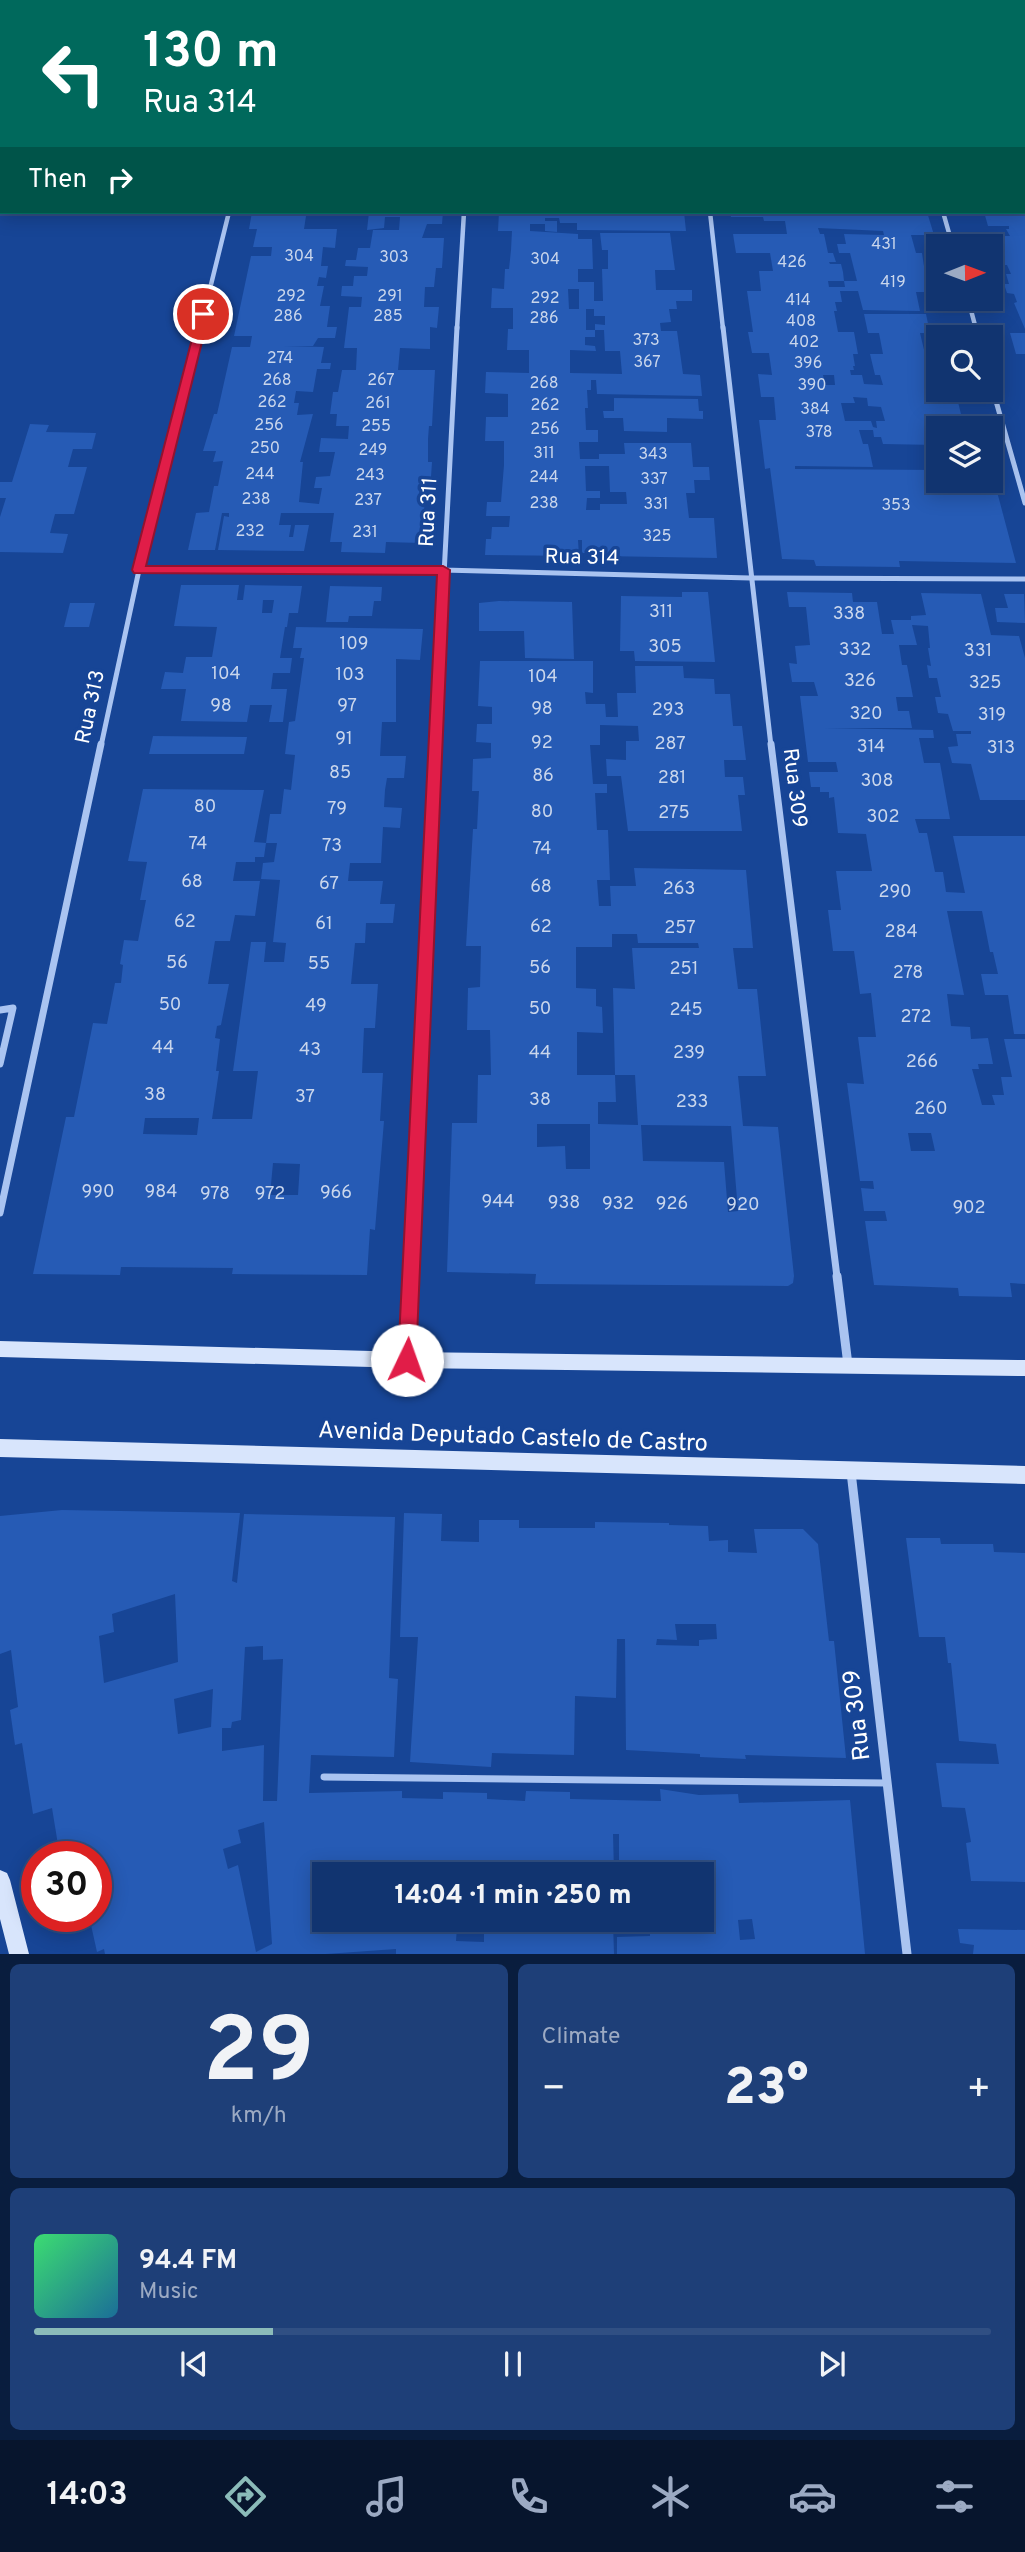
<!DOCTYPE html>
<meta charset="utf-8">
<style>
body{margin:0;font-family:Overpass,sans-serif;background:#1e3f78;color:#f1f3f6;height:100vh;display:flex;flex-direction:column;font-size:26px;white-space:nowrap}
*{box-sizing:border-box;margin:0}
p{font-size:23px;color:#9caac3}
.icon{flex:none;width:38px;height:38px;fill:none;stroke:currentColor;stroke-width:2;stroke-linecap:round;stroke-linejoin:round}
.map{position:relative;height:1954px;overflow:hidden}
.details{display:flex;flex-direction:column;gap:10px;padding:10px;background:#091d3e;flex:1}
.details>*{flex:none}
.top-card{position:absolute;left:0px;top:0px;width:1026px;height:214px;box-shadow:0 4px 18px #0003,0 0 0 2px #304f83;background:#00695c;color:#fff;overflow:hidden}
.needle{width:46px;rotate:89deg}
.controls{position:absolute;left:926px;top:234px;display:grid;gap:14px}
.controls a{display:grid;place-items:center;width:77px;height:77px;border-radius:0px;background:#113470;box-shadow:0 4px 18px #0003,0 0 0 2px #304f83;font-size:35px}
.speed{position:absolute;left:21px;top:1841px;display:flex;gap:14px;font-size:35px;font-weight:700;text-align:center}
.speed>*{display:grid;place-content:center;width:91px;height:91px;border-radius:50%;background:#113470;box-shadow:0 4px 18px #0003,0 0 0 2px #304f83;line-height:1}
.speed .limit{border:10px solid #d22;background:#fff;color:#111}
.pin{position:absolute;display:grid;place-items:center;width:60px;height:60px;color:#fff;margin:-30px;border:4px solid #fff;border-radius:50%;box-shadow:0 2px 7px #0007}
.me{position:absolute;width:77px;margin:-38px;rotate:3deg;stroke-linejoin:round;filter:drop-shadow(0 0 5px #0008)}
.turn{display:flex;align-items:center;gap:24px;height:147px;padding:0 28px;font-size:32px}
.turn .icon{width:91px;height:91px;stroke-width:2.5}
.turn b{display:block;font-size:49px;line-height:60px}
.then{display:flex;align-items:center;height:66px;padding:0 28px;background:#0003;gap:14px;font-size:26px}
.big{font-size:52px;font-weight:800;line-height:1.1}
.details .card{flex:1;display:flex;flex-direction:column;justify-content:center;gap:10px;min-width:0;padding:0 24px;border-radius:10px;background:#1e3f78}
.details .dial{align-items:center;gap:0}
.dial b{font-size:91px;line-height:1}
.song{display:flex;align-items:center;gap:21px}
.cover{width:84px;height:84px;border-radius:10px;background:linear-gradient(135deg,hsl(140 70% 55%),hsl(200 70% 35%))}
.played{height:7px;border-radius:4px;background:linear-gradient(90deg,#8bbbb9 25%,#304f83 25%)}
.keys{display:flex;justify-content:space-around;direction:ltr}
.heat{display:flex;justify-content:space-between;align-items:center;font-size:38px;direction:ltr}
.details .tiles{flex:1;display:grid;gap:10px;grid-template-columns:1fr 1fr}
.card:last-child{grid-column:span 2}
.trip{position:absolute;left:312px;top:1862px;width:402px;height:70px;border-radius:0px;background:#113470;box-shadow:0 4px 18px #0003,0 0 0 2px #304f83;font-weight:800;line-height:70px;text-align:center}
.dock{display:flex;height:112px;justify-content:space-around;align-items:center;background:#07152d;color:#9caac3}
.dock .icon{width:49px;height:49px}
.dock .selected{color:#8bbbb9}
.dock b{font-size:32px;color:#f1f3f6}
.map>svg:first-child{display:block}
.building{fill:#265bb5;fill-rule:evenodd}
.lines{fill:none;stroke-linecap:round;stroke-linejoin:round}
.lane{stroke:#aac4f1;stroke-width:7}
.street-far3{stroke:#aac4f1;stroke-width:4.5}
.street-far2{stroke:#aac4f1;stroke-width:5}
.street-far1{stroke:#aac4f1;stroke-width:7}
.street{stroke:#aac4f1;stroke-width:9}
.secondary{fill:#d8e5fc;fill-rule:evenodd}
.route{fill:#e11d48;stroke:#92132f;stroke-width:2}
.labels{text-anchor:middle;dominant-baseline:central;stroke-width:7;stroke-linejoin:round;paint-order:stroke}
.far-number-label{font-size:16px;fill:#c9d6ec}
.number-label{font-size:18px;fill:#c9d6ec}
.street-label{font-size:21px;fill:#fff;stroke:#174596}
.near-street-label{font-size:24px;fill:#fff;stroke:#174596}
</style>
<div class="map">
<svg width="1025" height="1954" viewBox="0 0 1025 1954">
<rect width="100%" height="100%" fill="#174596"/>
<path class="building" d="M252,212H358V216H306L304,229H337L335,248L323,247L321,266H328L326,278L319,277L317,286H324L320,306H330L327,327H337L335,338H318L313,346H284L324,347L321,363H331L330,369H317L313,392L296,391L294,403H299L297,415L313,414L300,462H303L299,502L319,504L322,488H314L316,477L330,476L335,452H319L321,438L348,439L349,426H336L337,414H330L333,392H338L342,370H356L357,348H344L349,307H361L362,297L341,296L342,286H353L354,276H367L368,267L345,266L346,260H356L358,248H370L373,230H399L400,217H385L384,228L367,230L369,212H443L442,224H427L422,238H444L442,268H436L434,287H425L424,307H439L437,328L430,327V349L400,348L398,370H435L432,426H429L428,439V462H432L431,477H428L426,488L421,543L386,542L385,553L341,552L342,542H330L334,513H281L279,525H291L289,537H293L295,525H309L304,551L218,550L224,516L229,517V513H222L215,550H188L196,513L209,512L214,486H218L223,461L213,462L216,451H203L214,414H217L232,347H250L252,336H234L251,256H271L272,247H253L257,229H249Z
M499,212H684L686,231L577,230V223H560L559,218H545V221H557V232L545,231V224H530V231L578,234V239H592L593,269H578V282H594V301H603L602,269H608V250H602L600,233H670L675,270H655L656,290H692V301H676L677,309H669L671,322L660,323L661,331H677L683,374L700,375L702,396L597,394L596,380H591V390H587L588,408H585L586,430H598V442H579L580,459H599V454H625L624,443H691L693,467H709L710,480H694L695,493H686L689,518H714L717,558L602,556L601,553H582V540H578L579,556L485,555L486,539H491L492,527H509L510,516H486L487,502H501L504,465V441H485L486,417H508V394L485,393L486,372L529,373V350H507L508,329H513V308H491L492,288L504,289L505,269H509L511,250L512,231H498ZM568,289H579V309H569ZM586,309H594V316H605V325L595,324V330H604L605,351H620L622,374L570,373V350L596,351L595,346L585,345V337H595V330H586ZM585,466H609L610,492H626L627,504H600V510H586L587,498H600V491H586Z
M730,212H927L934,235H911L916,253H922L925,273H932L938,292H916L920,311L863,310L858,291H840L842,302H835L837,311H834L838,332H854L858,354H853L855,366H853L854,370H850L851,375H862L864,384L883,385L880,375H875L870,354H883L879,333H868L864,314H926L930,333H920L925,354H938V390H970L973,398H957L963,422H967L969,429H938V445L883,444L881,437H874L873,430H859L863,444H868L873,467L795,466V469L938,470V481H990L991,469L1016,563L899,561L900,567L816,566L814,560L782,559L770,468L765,469L759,420H776L774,397H761L758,374L772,375L769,353H752L748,332H753L747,291H761L759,271H773L770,253H736L733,234H787L785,221H764L763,217H731ZM818,228L883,231L884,235L844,234L846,244H837L839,253H850L857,281H844L845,287H829L828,281H844L843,272L841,264H830L829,262H836L833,253H828L824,234H820ZM823,375H834L835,385H825ZM853,397L867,398L868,406L881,407L885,421H876L877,428L873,427L871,421H845L841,403H855Z
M984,212H1025V329L1014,303L1017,302L1014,294L1007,293L1004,284H1009L1006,274H1011L1007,265H990V247H985L981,236H1010L1006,229H1009V226H988Z
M1010,333H1025V354H1016Z
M614,398L698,399L699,411H703V419L667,418V432L624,431L623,418H604L603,411H614Z
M30,424L49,425L46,432L96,433L92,449H73L68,467H87L74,514H55L50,533L68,534L63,553L0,552V517L6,498H0V482H12Z
M181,585H239L237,600H243L245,585L302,586L298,613H289L287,627H285L280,658H292L290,673H273L271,689H287L283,722H269L272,705H250L247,722L181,721L186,689H161L165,672L183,673L186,657H212L217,627L174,626ZM263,600H274L272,613H262Z
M330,586L382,587L381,601H374L372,616H349L348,622H326Z
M682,592H708L715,662L635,661L634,651H620L621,596L682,597Z
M787,592L852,593L853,602H877L882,634H894L891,620H911V616L926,615L921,593L981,594L991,635L1019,636L1025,658V800H980L971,764L952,763L948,747L958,746L956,734H971V731H953L948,714L938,713L935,697H941L937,678H929L927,665L931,666L928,648H930L928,626L912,625L917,645H899L902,665H907L913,697H896L898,711H909L912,728H825L933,730L934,738H919L924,763H940L950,819H915L919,833H927L935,872H943L946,892L965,893L953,836H1025V1034H1014L1008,995H985L981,974H998L993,952H990L982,911H947L964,995L947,994L951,1026L970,1027L971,1039L988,1038L993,1064H978L979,1069H972L982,1105H995L992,1095H1004L1001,1077H1012L1004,1039H1025V1284L1010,1283L1012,1297L959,1296L958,1288L874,1285L865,1221H887L885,1211H864L861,1188L874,1189L873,1181H860L847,1083L864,1084L858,1037H876L871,993L860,994L854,951H833L828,910H841L836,871H872L866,834L838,833L834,797L829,798V792H820V787H811L809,772H838L836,762H808L800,696H818L814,682H792L789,663L797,664L795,646L810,645L806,607H789ZM908,1133H931L935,1151H911Z
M1004,594H1024L1025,623L997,622L995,608H1008Z
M499,601L572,602L574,659L525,658L524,631H479V603Z
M70,603H95L89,627H64Z
M296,627L423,629L420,660L396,659V722H382L380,756H406L404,778H387L385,790L384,807L402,808L400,828L383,827L381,863H350L348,881H383L380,904H395L393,923H366L365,943H355L351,984H378L375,1028H364L362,1073H383L380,1121H384L375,1230L370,1229L367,1275L232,1274L233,1268L124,1267H121L120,1275L33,1274L66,1117H74L93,1023L107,1024L115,983H121L123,965L120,964L124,940L138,941L146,900H140L147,862L128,861L143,789L264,790L254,842L266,843L264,857H255V862H236L233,881H260L255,916L235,915L230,941H215L208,984H229L221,1025L217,1026L215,1038L220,1039L216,1071H219L212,1119H252L258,1071H233L251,942H266L264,962H284L286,943L273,942L280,880L261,879L263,863L274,862L277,843H266L270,814H281L284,789L291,790L295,755L285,754L289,722L295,721L304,658H300L302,648H293ZM145,1118H199L197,1135L143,1134ZM273,1163L300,1164L298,1195H270Z
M480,661H593V693L585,692L586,704H605L606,717H618L617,693H636L635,666H683L684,678L714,679L715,694H730L733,726H742L746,760H724L725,777H743L745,795H738L742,831H628L621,776H607L606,759L626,760V741H639L638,726L600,725V745H590L593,784H607V793H595L597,830H608L610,880H597L599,906H611L610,886H636L634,868L746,870L753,948H733L738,989H757L766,1076H738L743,1126L778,1127L794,1276L793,1283L788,1286L535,1284L536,1274L447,1272L452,1123H477L478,1075H491L490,1030H467L468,988L480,987L481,946H466L473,829H477L479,791H472L473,759L491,758V743L476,742L477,724H492V707L478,706ZM612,934H637L638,943H698L699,948H632L635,989L613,988L615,1075H635L638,1125L598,1124V1102H616L615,1075H577V1032L603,1033L602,1007L596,1006V989L576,988V947H612ZM537,1124H590V1169H566L565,1146L537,1147ZM641,1125L731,1126L738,1211L728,1212L724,1162L643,1161Z
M153,736L247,737L244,754H149Z
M62,1510L240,1513L232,1581L237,1583L244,1514L395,1517L389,1678L398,1679L394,1757L311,1755L309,1793L402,1791V1798L443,1799V1792L487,1793V1799L525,1801L526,1791L570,1792V1799L661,1801L660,1789L699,1795L738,1794L739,1803L850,1800L865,1954H617V1937L650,1936V1923L702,1920V1874H324V1920H570V1928L573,1927V1923L613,1922L614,1954H396V1949L326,1954H105L104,1949L97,1952L89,1916H96V1857H78L77,1853L60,1857L52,1808L33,1814L22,1743L15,1745L10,1710L18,1707L11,1650L0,1654V1516ZM175,1594L178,1662L104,1683L99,1636L114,1632L112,1614ZM263,1646V1660L283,1659L277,1801H263L264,1745L222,1751V1728H231L232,1722L241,1720L245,1647ZM213,1689L211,1727L178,1734L174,1699ZM264,1822L272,1944L256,1952L238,1865L228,1869L223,1849L241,1843L238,1830ZM613,1834H619V1872H614ZM752,1919L755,1939L740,1940L738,1920ZM457,1927L484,1928V1942L456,1941Z
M404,1513L442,1514L441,1541L479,1542V1520H519V1528H595V1522L669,1523V1525L708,1526L709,1541L728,1540V1552L757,1553L754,1529H803L818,1544L829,1641H834L846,1758L745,1755L746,1759L700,1757V1754L626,1750L625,1639H617L616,1698L575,1696L574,1755L492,1753L491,1767L410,1762L418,1637H400ZM675,1624H716L717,1639L699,1640V1646L656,1645L657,1639L677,1640Z
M906,1538H940L941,1544H993L994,1552L1025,1553V1882L971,1881L966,1843L971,1842L965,1808L942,1807L936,1763L999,1764L996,1744L959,1741L951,1663H948L945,1637H919Z
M958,1929L1025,1930V1954H973L974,1945L960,1943Z"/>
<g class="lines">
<path class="lane" d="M324,1777L887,1783"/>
<path class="street-far3" d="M192,0L195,2
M722,0L726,2
M1016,0L1020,2
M710,212L723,329
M943,212L953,247
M968,299L976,329
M200,329L229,212
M457,329L464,212"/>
<path class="street-far2" d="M723,327L771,746
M976,327L979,338
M990,380L1025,503
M139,570H443L750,578L1025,579
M101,746L139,570L200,327
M435,746L457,327"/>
<path class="street-far1" d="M771,744L837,1277
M0,1010L13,1008L0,1064
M0,1213L101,744
M411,1277L435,744"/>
<path class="street" d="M837,1276L848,1365
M407,1360L411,1276
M851,1472L907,1954"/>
<path class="secondary" d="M216,0H226L214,2Z
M0,99H2L0,105Z
M0,1341L407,1352L1025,1360V1376L407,1368L0,1357Z
M0,1439L1025,1466V1484L0,1457Z
M0,1870L7,1873L10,1880L29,1954H9L0,1919Z"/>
</g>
<path class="route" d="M199,312L209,314L146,566H443L450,570L416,1360L413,1367L407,1369L400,1367L398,1360L437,575L134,573L132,570Z"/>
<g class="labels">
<g class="far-number-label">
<text x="884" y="245">431</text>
<text x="299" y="257">304</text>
<text x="394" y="258">303</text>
<text x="545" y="260">304</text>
<text x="792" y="263">426</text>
<text x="893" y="283">419</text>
<text x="291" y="297">292</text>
<text x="390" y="297">291</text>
<text x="545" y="299">292</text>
<text x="798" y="301">414</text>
<text x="288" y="317">286</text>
<text x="388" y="317">285</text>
<text x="544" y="319">286</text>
<text x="801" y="322">408</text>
<text x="646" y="341">373</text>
<text x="804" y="343">402</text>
<text x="280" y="359">274</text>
<text x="647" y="363">367</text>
<text x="808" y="364">396</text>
<text x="277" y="381">268</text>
<text x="381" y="381">267</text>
<text x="544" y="384">268</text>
<text x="812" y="386">390</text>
<text x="272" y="403">262</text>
<text x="378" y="404">261</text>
<text x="545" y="406">262</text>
<text x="815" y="410">384</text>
<text x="269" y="426">256</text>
<text x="376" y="427">255</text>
<text x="545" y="430">256</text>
<text x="819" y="433">378</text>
<text x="265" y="449">250</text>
<text x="373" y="451">249</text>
<text x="544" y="454">311</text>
<text x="653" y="455">343</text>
<text x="260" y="475">244</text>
<text x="370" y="476">243</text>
<text x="544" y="478">244</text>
<text x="654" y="480">337</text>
<text x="256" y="500">238</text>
<text x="368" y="501">237</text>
<text x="544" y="504">238</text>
<text x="656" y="505">331</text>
<text x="896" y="506">353</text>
<text x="250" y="532">232</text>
<text x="365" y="533">231</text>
<text x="657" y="537">325</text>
</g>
<g class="number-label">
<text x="661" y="612">311</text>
<text x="849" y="614">338</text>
<text x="354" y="644">109</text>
<text x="665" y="647">305</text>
<text x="855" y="650">332</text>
<text x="978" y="651">331</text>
<text x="226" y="674">104</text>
<text x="350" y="675">103</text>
<text x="543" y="677">104</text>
<text x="860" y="681">326</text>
<text x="985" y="683">325</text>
<text x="221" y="706">98</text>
<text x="347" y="706">97</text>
<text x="542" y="709">98</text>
<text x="668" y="710">293</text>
<text x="866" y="714">320</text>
<text x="992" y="715">319</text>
<text x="344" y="739">91</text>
<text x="542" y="743">92</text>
<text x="670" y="744">287</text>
<text x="871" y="747">314</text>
<text x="1001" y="748">313</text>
<text x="340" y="773">85</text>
<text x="543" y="776">86</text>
<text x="672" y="778">281</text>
<text x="877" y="781">308</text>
<text x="205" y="807">80</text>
<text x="337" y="809">79</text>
<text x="542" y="812">80</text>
<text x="674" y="813">275</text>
<text x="883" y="817">302</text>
<text x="198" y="844">74</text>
<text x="332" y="846">73</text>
<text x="542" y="849">74</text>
<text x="192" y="882">68</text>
<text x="329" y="884">67</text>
<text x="541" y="887">68</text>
<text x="679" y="889">263</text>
<text x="895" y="892">290</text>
<text x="185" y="922">62</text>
<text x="324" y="924">61</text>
<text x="541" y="927">62</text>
<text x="680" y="928">257</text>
<text x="901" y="932">284</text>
<text x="177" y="963">56</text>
<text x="319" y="964">55</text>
<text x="540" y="968">56</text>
<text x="684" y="969">251</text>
<text x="908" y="973">278</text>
<text x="170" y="1005">50</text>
<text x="316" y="1006">49</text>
<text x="540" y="1009">50</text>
<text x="686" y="1010">245</text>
<text x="916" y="1017">272</text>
<text x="163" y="1048">44</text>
<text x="310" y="1050">43</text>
<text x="540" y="1053">44</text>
<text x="689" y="1053">239</text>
<text x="922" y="1062">266</text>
<text x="155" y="1095">38</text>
<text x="305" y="1097">37</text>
<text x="540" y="1100">38</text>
<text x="692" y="1102">233</text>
<text x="931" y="1109">260</text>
<text x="98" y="1192">990</text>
<text x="161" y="1192">984</text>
<text x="336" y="1193">966</text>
<text x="215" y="1194">978</text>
<text x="270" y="1194">972</text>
<text x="498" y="1202">944</text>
<text x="564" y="1203">938</text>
<text x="618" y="1204">932</text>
<text x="672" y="1204">926</text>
<text x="743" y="1205">920</text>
<text x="969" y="1208">902</text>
</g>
<g class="street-label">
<text transform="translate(429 512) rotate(-87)">Rua 311</text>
<text transform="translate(582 558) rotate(1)">Rua 314</text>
<text transform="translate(91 707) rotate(-78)">Rua 313</text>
<text transform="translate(794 788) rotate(83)">Rua 309</text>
</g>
<g class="near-street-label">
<text transform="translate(513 1438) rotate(2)">Avenida Deputado Castelo de Castro</text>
<text transform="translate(858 1715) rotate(-97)">Rua 309</text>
</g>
</g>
</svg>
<div class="controls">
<a><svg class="needle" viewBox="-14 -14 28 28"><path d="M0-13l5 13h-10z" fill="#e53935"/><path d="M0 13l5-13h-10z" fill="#9caac3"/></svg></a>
<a><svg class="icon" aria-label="search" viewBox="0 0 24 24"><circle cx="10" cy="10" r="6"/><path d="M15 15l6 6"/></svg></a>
<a><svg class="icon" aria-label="layers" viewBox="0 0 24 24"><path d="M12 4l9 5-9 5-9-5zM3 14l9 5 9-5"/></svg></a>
</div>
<div class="speed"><div class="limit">30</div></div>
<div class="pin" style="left:203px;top:314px;background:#d93025"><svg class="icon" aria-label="arrive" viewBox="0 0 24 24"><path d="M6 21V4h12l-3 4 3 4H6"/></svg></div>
<svg class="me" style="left:407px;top:1360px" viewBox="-20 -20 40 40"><circle r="19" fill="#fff"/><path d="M0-13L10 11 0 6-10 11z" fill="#e11d48"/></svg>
<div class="trip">14:04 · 1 min · 250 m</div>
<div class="top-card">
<div class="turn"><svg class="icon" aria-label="left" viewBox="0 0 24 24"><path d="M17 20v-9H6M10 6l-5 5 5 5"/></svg><div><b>130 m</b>Rua 314</div></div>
<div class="then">Then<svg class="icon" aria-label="right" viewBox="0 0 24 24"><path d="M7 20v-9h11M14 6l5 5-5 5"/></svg></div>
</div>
</div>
<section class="details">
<div class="tiles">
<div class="card dial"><b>29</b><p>km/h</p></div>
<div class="card"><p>Climate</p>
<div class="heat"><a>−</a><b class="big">23°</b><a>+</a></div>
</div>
<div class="card">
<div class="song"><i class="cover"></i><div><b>94.4 FM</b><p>Music</p></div></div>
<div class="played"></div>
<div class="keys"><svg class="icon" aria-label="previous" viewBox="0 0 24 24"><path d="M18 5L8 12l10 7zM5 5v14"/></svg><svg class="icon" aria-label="pause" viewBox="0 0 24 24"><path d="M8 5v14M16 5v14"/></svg><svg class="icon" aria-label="next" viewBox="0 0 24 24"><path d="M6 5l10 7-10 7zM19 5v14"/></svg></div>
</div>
</div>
</section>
<nav class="dock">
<b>14:03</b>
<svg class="icon selected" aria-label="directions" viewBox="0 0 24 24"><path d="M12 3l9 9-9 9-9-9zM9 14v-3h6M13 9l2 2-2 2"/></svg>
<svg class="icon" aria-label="music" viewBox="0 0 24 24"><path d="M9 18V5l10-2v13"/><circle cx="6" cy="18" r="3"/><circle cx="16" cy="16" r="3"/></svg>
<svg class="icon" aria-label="phone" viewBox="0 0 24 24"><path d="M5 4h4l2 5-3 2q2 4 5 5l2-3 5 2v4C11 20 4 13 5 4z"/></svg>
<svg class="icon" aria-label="climate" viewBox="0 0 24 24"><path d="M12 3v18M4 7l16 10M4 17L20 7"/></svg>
<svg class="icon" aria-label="car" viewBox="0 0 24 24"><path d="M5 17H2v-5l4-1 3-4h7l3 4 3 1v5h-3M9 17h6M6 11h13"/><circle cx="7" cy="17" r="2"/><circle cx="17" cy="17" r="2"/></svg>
<svg class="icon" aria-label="filters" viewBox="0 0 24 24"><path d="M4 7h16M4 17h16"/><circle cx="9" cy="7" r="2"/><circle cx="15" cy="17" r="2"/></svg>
</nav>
